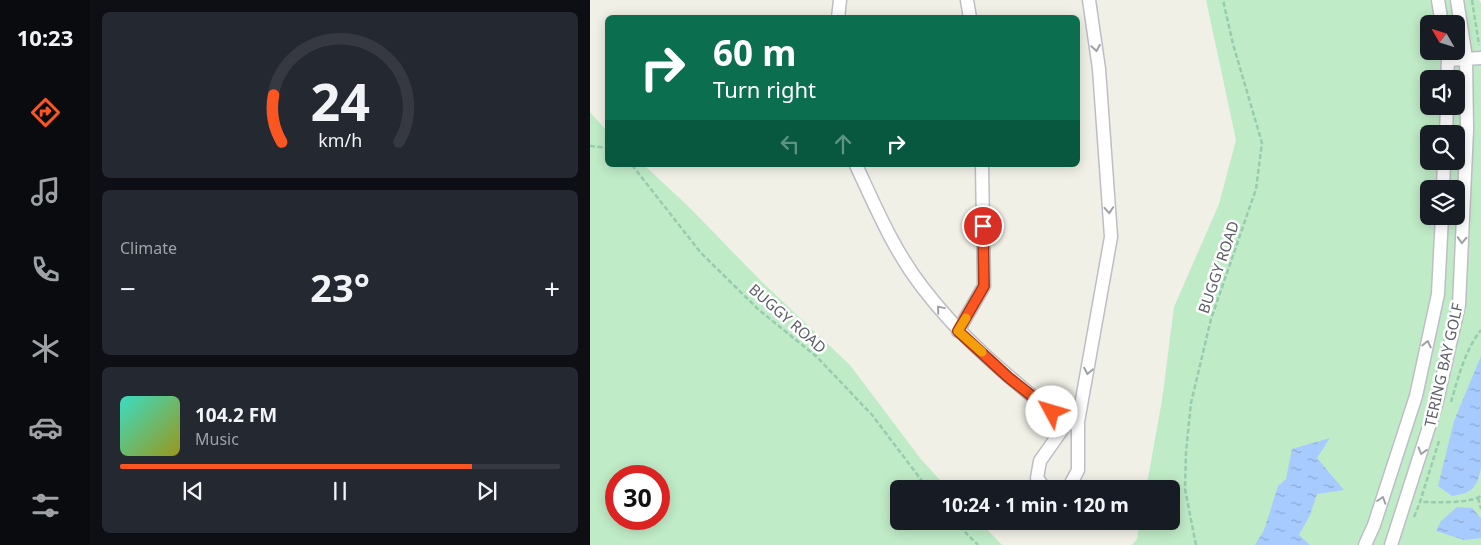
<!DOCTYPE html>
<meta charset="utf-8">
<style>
body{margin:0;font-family:"Noto Sans",sans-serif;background:#242831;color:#f1f3f6;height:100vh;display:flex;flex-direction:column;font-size:19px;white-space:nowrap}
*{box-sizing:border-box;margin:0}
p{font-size:16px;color:#9ea1a6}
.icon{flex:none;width:28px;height:28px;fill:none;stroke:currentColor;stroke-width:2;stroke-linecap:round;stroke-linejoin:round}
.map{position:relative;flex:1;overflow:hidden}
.side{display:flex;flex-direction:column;gap:12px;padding:12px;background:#0d0f14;width:500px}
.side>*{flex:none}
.guide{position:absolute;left:15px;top:15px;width:475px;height:152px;border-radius:8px;box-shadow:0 2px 12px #0003;background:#0b6e4f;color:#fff;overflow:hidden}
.needle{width:32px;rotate:309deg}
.tools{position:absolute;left:830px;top:15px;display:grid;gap:10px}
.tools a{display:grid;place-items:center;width:45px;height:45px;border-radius:8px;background:#171b24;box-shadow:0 2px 12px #0003;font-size:25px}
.speed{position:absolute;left:15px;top:465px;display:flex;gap:10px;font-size:25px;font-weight:700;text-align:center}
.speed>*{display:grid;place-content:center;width:65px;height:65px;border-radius:50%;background:#171b24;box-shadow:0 2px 12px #0003;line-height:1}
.speed .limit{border:8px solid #d22;background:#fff;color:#111}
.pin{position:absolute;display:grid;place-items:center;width:42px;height:42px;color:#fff;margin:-21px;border:2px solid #fff;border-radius:50%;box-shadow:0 1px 5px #0007}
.me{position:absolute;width:55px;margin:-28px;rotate:309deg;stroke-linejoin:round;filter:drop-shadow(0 0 4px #0008)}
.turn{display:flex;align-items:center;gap:18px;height:105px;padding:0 25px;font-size:22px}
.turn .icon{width:65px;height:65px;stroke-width:2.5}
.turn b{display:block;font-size:35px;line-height:42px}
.lanes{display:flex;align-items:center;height:48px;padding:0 25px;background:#0003;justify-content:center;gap:25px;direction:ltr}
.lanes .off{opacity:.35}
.big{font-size:38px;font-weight:700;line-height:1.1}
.side .widget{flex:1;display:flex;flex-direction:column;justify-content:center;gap:8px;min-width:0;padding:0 18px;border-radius:8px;background:#242831}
.side .dial{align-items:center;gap:0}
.dial svg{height:130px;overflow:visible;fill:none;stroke:#363941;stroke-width:7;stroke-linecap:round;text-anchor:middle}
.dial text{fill:#f1f3f6;stroke:none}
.song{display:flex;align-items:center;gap:15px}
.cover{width:60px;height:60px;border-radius:8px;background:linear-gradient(135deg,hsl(170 70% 55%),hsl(60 70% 35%))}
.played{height:5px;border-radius:2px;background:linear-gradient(90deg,#fb5621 80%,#363941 80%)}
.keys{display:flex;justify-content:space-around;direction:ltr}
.heat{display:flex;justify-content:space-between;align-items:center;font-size:28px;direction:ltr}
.trip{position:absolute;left:300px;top:480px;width:290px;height:50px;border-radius:8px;background:#171b24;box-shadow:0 2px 12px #0003;font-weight:700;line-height:50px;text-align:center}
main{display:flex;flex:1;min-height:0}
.dock{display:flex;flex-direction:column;width:90px;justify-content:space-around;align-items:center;background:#090b0e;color:#9ea1a6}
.dock .icon{width:35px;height:35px}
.dock .active{color:#fb5621}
.dock b{font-size:22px;color:#f1f3f6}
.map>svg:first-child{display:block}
.green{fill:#c0ebc7;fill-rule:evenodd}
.water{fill:url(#water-ripples)}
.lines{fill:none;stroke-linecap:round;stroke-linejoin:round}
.minor-casing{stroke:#bdbec5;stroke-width:15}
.path{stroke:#97ccaf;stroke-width:2.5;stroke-dasharray:5 2.5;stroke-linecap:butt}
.minor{stroke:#fff;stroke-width:12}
.oneway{stroke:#9ea0a4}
.route-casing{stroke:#a33815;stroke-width:12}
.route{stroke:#fb5621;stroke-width:9}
.slow{stroke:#f59e0b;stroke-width:9}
.labels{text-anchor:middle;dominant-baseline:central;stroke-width:5;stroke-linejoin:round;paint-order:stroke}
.street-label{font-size:15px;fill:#5d6068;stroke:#fff}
</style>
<main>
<nav class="dock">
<b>10:23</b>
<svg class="icon active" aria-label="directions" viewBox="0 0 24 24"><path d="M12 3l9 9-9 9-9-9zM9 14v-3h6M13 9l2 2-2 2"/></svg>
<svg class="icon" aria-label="music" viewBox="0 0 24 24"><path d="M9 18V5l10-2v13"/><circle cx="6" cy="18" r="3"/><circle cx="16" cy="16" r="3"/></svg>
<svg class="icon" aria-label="phone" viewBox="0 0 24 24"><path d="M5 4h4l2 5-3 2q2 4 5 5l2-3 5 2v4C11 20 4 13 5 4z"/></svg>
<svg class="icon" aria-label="climate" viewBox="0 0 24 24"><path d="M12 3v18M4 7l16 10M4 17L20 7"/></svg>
<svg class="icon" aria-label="car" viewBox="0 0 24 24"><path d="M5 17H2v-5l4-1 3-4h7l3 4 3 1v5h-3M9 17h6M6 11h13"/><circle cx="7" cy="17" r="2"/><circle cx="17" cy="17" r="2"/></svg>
<svg class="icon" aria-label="filters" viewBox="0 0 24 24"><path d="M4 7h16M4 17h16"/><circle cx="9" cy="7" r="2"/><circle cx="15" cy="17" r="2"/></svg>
</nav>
<section class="side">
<div class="widget dial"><svg viewBox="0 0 100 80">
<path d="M14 69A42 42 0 1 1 86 69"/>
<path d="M14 69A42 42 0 0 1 9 40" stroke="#fb5621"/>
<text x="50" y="56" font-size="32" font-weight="700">24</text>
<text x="50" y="72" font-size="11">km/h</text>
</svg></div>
<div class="widget"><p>Climate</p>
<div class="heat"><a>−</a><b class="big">23°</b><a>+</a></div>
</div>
<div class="widget">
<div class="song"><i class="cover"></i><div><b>104.2 FM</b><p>Music</p></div></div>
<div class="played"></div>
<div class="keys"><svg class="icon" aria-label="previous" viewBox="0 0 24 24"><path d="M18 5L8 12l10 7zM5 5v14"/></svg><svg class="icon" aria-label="pause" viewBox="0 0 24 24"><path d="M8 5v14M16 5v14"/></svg><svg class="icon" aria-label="next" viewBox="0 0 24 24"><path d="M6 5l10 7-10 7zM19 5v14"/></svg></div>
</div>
</section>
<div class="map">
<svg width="891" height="545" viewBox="0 0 891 545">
<defs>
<pattern id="water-ripples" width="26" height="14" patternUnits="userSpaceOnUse" patternTransform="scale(1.25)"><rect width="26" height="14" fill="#a8cbff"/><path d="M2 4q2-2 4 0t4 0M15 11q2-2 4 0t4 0" fill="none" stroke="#8ca8d2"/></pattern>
</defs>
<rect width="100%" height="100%" fill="#f1f0e6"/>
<path class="green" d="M616,0H889L891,3V545H542L547,539L550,521H581V489H556L572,400L584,307L629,204L646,140ZM839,24H866V51H839ZM839,79H866V106H839ZM839,134H866V161H839ZM839,189H866V216H839Z
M0,112L17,131L18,165H54L99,207L172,282L260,365L330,458L358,489H309V521H389L412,545H0ZM26,476H69V519H26Z"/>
<path class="water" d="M891,356V468C887,488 882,493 862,496L848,486L864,421Z
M740,438L727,458L754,490L727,494L720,515L709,535L720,545H665L674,530L688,486L696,479L702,449Z
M867,507L882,508L891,518V538L874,540L846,531L851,521Z"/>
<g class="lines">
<g class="minor-casing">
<path id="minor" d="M377,0L380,18
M848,0L852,24
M248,18L250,0
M856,51L858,60L857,79
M858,60L891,58
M856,134L857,106
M266,165C286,208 304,251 333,288C373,341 425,382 476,424L488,422
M853,189L854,161
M368,331L394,286L392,165
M455,489L447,478L450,461L476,424
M478,489L488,470V422L521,237L509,69L499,0
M775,545L784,525L826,396L848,294L852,216
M801,545L846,405L869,305L877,130L876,58L867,0"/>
</g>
<path class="path" d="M882,0L889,45
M0,146L18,148
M42,165L111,253L169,310L227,357L283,416L338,489
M861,402C868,378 875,350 891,330
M849,441L830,502C845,502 879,504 891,496
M888,498L891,509
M824,517L830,502
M364,521L388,545
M606,545L595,489L596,452L601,403L621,319L666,189L672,143L643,44L633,0"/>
<use href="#minor" class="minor"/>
</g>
<defs><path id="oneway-chevron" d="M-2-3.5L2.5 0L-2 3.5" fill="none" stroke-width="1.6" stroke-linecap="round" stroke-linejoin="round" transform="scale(1.25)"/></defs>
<g class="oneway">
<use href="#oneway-chevron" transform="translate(506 48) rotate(81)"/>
<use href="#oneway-chevron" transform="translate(519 210) rotate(86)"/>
<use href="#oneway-chevron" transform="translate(872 240) rotate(93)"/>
<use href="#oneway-chevron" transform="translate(350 309) rotate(-130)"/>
<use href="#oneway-chevron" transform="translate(837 344) rotate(-77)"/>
<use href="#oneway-chevron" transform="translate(498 371) rotate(101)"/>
<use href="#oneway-chevron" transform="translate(832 451) rotate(107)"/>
<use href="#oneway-chevron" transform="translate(792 500) rotate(-72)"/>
</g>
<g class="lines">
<g class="route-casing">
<path id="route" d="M393,226L394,286L368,331L418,377L462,412"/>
</g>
<use href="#route" class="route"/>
<path class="slow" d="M376,318L368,331L392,352"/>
</g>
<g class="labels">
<g class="street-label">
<text transform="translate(628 267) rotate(-71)">BUGGY ROAD</text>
<text transform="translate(198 318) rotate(41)">BUGGY ROAD</text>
<text transform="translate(853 365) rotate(-77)">TERING BAY GOLF</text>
</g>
</g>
</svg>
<div class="tools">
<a><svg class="needle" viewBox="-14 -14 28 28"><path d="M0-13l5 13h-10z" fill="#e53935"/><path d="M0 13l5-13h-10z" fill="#9ea1a6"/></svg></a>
<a><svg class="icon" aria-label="sound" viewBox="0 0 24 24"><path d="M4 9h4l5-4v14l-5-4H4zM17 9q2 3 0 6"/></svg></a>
<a><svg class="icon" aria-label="search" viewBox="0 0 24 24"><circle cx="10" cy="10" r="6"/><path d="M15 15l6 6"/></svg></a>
<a><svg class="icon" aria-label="layers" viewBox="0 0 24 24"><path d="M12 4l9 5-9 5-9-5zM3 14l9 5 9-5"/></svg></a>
</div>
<div class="speed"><div class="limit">30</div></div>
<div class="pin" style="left:393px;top:226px;background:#d93025"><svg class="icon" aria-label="arrive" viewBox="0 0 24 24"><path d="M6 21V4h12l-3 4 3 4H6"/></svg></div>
<svg class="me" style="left:462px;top:412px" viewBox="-20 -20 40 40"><circle r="19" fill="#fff"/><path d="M0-13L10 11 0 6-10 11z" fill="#fb5621"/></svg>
<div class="trip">10:24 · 1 min · 120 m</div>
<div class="guide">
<div class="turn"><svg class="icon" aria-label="right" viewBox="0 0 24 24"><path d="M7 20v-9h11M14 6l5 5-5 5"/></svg><div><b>60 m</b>Turn right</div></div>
<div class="lanes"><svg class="icon off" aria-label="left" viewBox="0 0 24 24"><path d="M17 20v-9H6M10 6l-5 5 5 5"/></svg><svg class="icon off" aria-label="ahead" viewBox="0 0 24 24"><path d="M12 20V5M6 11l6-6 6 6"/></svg><svg class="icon" aria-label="right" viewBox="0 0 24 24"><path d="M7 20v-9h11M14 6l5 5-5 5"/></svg></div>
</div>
</div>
</main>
